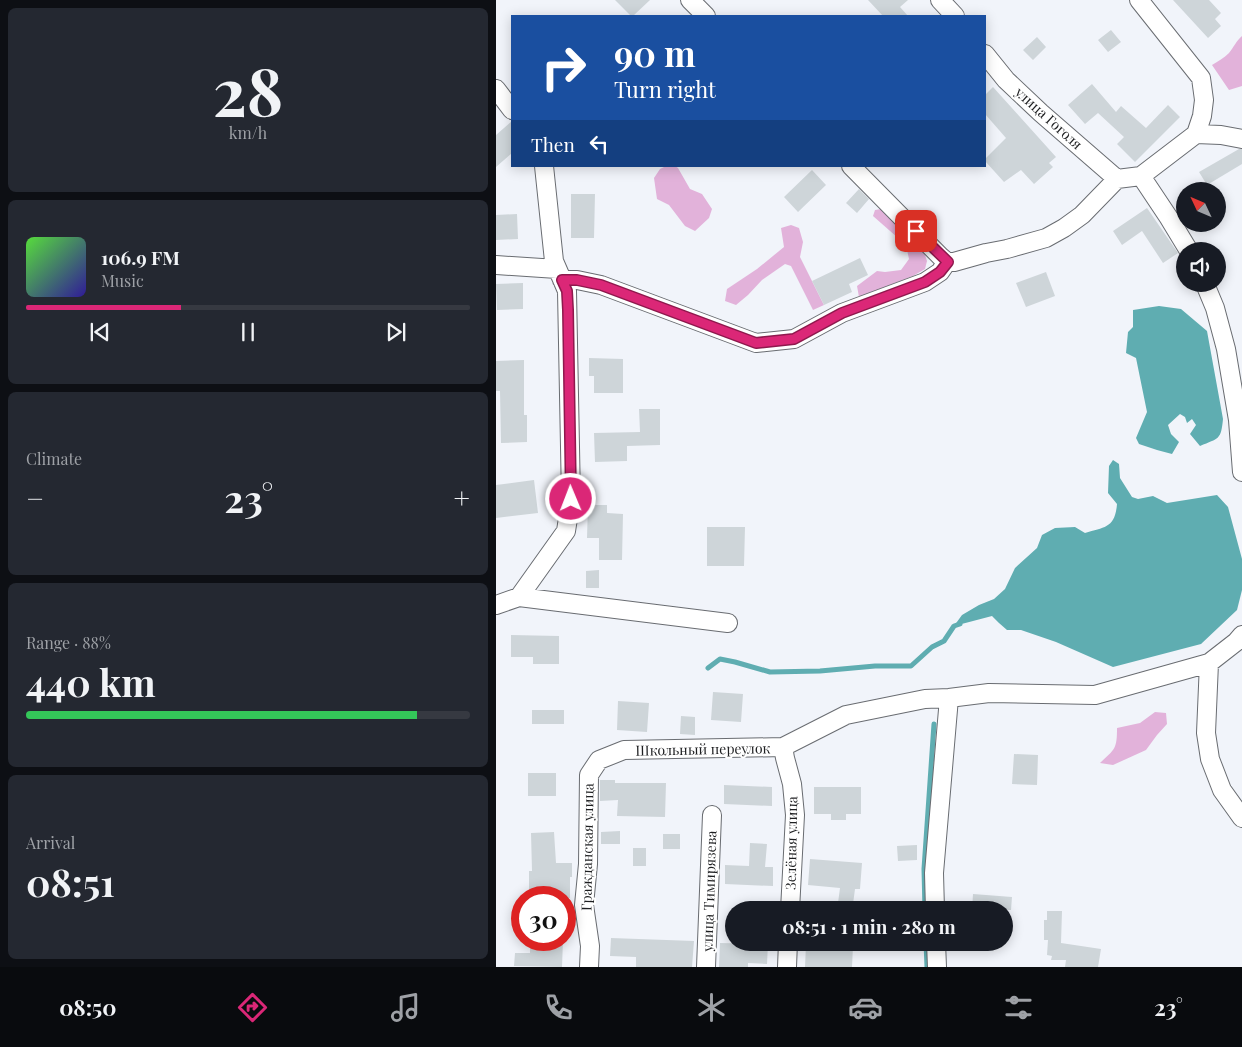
<!DOCTYPE html>
<meta charset="utf-8">
<style>
body{margin:0;font-family:"Playfair Display",serif;background:#242831;color:#f1f3f6;height:100vh;display:flex;flex-direction:column;font-size:19px;white-space:nowrap}
*{box-sizing:border-box;margin:0}
p{font-size:16px;color:#9ea1a6}
.icon{flex:none;width:28px;height:28px;fill:none;stroke:currentColor;stroke-width:2;stroke-linecap:round;stroke-linejoin:round}
.map{position:relative;flex:1;overflow:hidden}
.side{display:flex;flex-direction:column;gap:8px;padding:8px;background:#0d0f14;width:496px}
.side>*{flex:none}
.banner{position:absolute;left:15px;top:15px;width:475px;height:152px;border-radius:0px;box-shadow:0 2px 12px #0003;background:#1a4fa0;color:#fff;overflow:hidden}
.needle{width:32px;rotate:314deg}
.fabs{position:absolute;left:680px;top:182px;display:grid;gap:10px}
.fabs a{display:grid;place-items:center;width:50px;height:50px;border-radius:50%;background:#171b24;box-shadow:0 2px 12px #0003;font-size:25px}
.speed{position:absolute;left:15px;top:886px;display:flex;gap:10px;font-size:25px;font-weight:700;text-align:center}
.speed>*{display:grid;place-content:center;width:65px;height:65px;border-radius:50%;background:#171b24;box-shadow:0 2px 12px #0003;line-height:1}
.speed .limit{border:8px solid #d22;background:#fff;color:#111}
.pin{position:absolute;display:grid;place-items:center;width:42px;height:42px;color:#fff;margin:-21px;border-radius:10px;box-shadow:0 2px 8px #0006}
.me{position:absolute;width:55px;margin:-28px;rotate:359deg;stroke-linejoin:round;filter:drop-shadow(0 0 4px #0008)}
.turn{display:flex;align-items:center;gap:18px;height:105px;padding:0 20px;font-size:22px}
.turn .icon{width:65px;height:65px;stroke-width:2.5}
.turn b{display:block;font-size:35px;line-height:42px}
.then{display:flex;align-items:center;height:48px;padding:0 20px;background:#0003;gap:10px;font-size:19px}
.big{font-size:38px;font-weight:700;line-height:1.1}
.side .widget{flex:1;display:flex;flex-direction:column;justify-content:center;gap:8px;min-width:0;padding:0 18px;border-radius:8px;background:#242831}
.side .dial{align-items:center;gap:0}
.dial b{font-size:65px;line-height:1}
.song{display:flex;align-items:center;gap:15px}
.cover{width:60px;height:60px;border-radius:8px;background:linear-gradient(135deg,hsl(110 70% 55%),hsl(250 70% 35%))}
.played{height:5px;border-radius:2px;background:linear-gradient(90deg,#db2777 35%,#363941 35%)}
.keys{display:flex;justify-content:space-around;direction:ltr}
.heat{display:flex;justify-content:space-between;align-items:center;font-size:28px;direction:ltr}
.charge{height:8px;border-radius:4px;background:linear-gradient(90deg,#34c759 88%,#363941 0)}
.trip{position:absolute;left:229px;top:901px;width:288px;height:50px;border-radius:25px;background:#171b24;box-shadow:0 2px 12px #0003;font-weight:700;line-height:50px;text-align:center}
.dock{display:flex;height:80px;justify-content:space-around;align-items:center;background:#090b0e;color:#9ea1a6}
.dock .icon{width:35px;height:35px}
.dock .active{color:#db2777}
.dock b{font-size:22px;color:#f1f3f6}
main{display:flex;flex:1;min-height:0}
.map>svg:first-child{display:block}
.green{fill:#e2b2da}
.water{fill:#5fadb1}
.lines{fill:none;stroke-linecap:round;stroke-linejoin:round}
.stream{stroke:#5fadb1;stroke-width:5}
.building{fill:#ced5d9}
.minor-casing{stroke:#696c71;stroke-width:20}
.minor{stroke:#fff;stroke-width:18}
.route-casing{stroke:#8e194d;stroke-width:12}
.route{stroke:#db2777;stroke-width:9}
.labels{text-anchor:middle;dominant-baseline:central;stroke-width:4;stroke-linejoin:round;paint-order:stroke}
.street-label{font-size:14px;fill:#1e1f21;stroke:#fff}
</style>
<main>
<section class="side">
<div class="widget dial"><b>28</b><p>km/h</p></div>
<div class="widget">
<div class="song"><i class="cover"></i><div><b>106.9 FM</b><p>Music</p></div></div>
<div class="played"></div>
<div class="keys"><svg class="icon" aria-label="previous" viewBox="0 0 24 24"><path d="M18 5L8 12l10 7zM5 5v14"/></svg><svg class="icon" aria-label="pause" viewBox="0 0 24 24"><path d="M8 5v14M16 5v14"/></svg><svg class="icon" aria-label="next" viewBox="0 0 24 24"><path d="M6 5l10 7-10 7zM19 5v14"/></svg></div>
</div>
<div class="widget"><p>Climate</p>
<div class="heat"><a>−</a><b class="big">23°</b><a>+</a></div>
</div>
<div class="widget"><p>Range · 88%</p><b class="big">440 km</b><div class="charge"></div></div>
<div class="widget"><p>Arrival</p><b class="big">08:51</b></div>
</section>
<div class="map">
<svg width="746" height="967" viewBox="0 0 746 967">
<rect width="100%" height="100%" fill="#f1f4fa"/>
<path class="green" d="M746,36V86L733,90L716,65C722,61 728,58 733,53C738,47 740,41 746,36Z
M170,166H179L182,168L194,189L206,194L216,209L213,218L199,231L189,226L173,205L161,199L158,178L164,169Z
M385,209L427,249L431,261L429,269L417,276L363,297L361,286L381,271L389,272L405,270L413,259L410,245L377,216L379,210Z
M295,225L303,228L307,242L304,257L328,305L317,310L295,266L289,264L266,280L252,295L240,305L229,301L231,289L261,269L288,247L285,228Z
M659,712L670,713L671,724L661,735L650,750L617,765L604,763C619,749 621,749 621,728L644,723Z"/>
<path class="water" d="M663,306L685,309L711,331L727,419C725,440 723,438 704,446L694,434L700,425L696,419L691,423L689,417L684,414L672,425L675,434L683,442L676,454L661,450L643,444L640,438L651,412L640,358L630,353L632,332L637,327V310Z
M617,460L623,464L624,478L636,497L642,499L657,496L671,503L721,495L732,507L746,559V590L741,610L705,644L617,667L560,642L525,630H511L503,623L496,616L458,626L466,615L483,605L498,599L509,589L519,568L541,548L546,535L559,528L579,527L589,533C609,527 619,528 621,504L612,493L613,466Z"/>
<g class="lines">
<path class="stream" d="M212,668L224,659L239,662L274,672L324,671L379,666H415L436,647L448,641L458,626L464,624
M429,910L428,869L438,724
M430,942L431,967"/>
</g>
<path class="building" d="M119,0H154L137,16H135Z
M372,0H412L404,7L412,16H387Z
M677,0H713L725,13L719,19L725,26L712,38Z
M615,30L625,42L612,52L602,40Z
M541,37L550,47L537,60L527,50Z
M596,84L620,112L625,106L650,128L672,105L684,117L639,162L621,144L628,137L602,113L589,124L572,105Z
M497,87L560,157L553,163L557,167L538,184L525,170L508,182L489,161V159L510,138L489,114V95Z
M16,121V153L0,167V135Z
M743,149H746V164L711,185L703,172Z
M316,170L330,185L302,212L288,197Z
M363,189L373,199L361,213L350,203Z
M75,194H99L98,238H75Z
M651,208L682,253L667,263L646,231L626,245L617,231Z
M21,214L22,239L0,240V215Z
M364,258L372,275L353,284L356,292L328,305L316,281Z
M550,272L559,296L530,307L520,283Z
M27,283V309L1,310L0,284Z
M93,358L127,359V393H98V376H93Z
M28,360V415H31V442L5,443L4,391H0V361Z
M143,409H164V445L131,446V461L99,462L98,433L144,432Z
M38,480L42,513L0,518V485Z
M92,505H111V513L127,514L126,560H103V538H91Z
M211,527H249L248,566H211Z
M103,570V588H90V571Z
M15,635L63,636V664H37V657H15Z
M217,692L247,694L245,722L215,720Z
M122,701L153,703L151,732L121,730Z
M36,710H68V724H36Z
M185,716L199,717V735L184,734Z
M518,754L542,755L541,785L516,784Z
M32,773H60V796H32Z
M104,780H119V783H170L169,817L121,816L122,800L104,801Z
M228,785L276,787V806L228,804Z
M318,787H365V814H350V820H335V814H318Z
M124,831V844H105V832Z
M58,832L60,863H76V877H74V898H33V871H36L35,833Z
M167,834H184V849H167Z
M254,843L271,844L269,867H277V886L229,884V865L253,866Z
M421,845V860L402,861L401,846Z
M137,848H150V866H137Z
M314,859L366,863L364,889H359L357,904L342,903L344,888L312,885Z
M477,894L516,897L515,910H476Z
M551,911H566L565,943L605,949L602,967H569L570,960H555L556,956L551,955L552,940H548V920H551Z
M115,938L198,941L196,967H140V957L114,956Z
M34,940H67L66,967L18,966L19,953H34Z
M224,943L272,944L271,964L252,963V967H223Z
M310,944L357,946L356,967H309Z"/>
<g class="lines">
<g class="minor-casing">
<path id="minor" d="M194,0L210,16
M444,0L459,16
M643,0L705,78L708,100L706,116L700,134
M489,54L510,80L545,113L621,179
M0,89L16,110
M700,134L725,135L746,139
M355,166L445,257L451,262H458L490,253L511,249L550,238L568,228L586,215L621,179L645,176L700,134
M645,176L673,218L693,251
M0,265L61,269
M66,280H81L105,285L260,343L298,339L346,313L429,282L444,272L451,262
M709,284L719,308L730,349L742,420L746,472
M23,597L232,623
M0,605L23,597L70,531L75,499L71,291L58,261L48,166
M713,663L710,733L714,759L726,790L746,818
M287,747L289,758L296,784L299,815L294,910
M439,910L438,873L453,698
M440,942L441,967
M93,967L94,946L88,905L92,864L93,775L103,760L128,750L287,747L350,715L429,699L453,698L493,693L599,695L713,663L740,642L746,635
M210,967L216,815
M291,967L292,942"/>
</g>
<use href="#minor" class="minor"/>
</g>
<g class="lines">
<g class="route-casing">
<path id="route" d="M75,499L72,310L71,291L66,280H81L105,285L260,343L298,339L346,313L429,282L444,272L452,262L420,231"/>
</g>
<use href="#route" class="route"/>
</g>
<g class="labels">
<g class="street-label">
<text transform="translate(553 118) rotate(42)">улица Гоголя</text>
<text transform="translate(207 749) rotate(-1)">Школьный переулок</text>
<text transform="translate(295 843) rotate(-89)">Зелёная улица</text>
<text transform="translate(91 847) rotate(-89)">Гражданская улица</text>
<text transform="translate(213 891) rotate(-88)">улица Тимирязева</text>
</g>
</g>
</svg>
<div class="fabs">
<a><svg class="needle" viewBox="-14 -14 28 28"><path d="M0-13l5 13h-10z" fill="#e53935"/><path d="M0 13l5-13h-10z" fill="#9ea1a6"/></svg></a>
<a><svg class="icon" aria-label="sound" viewBox="0 0 24 24"><path d="M4 9h4l5-4v14l-5-4H4zM17 9q2 3 0 6"/></svg></a>
</div>
<div class="speed"><div class="limit">30</div></div>
<div class="pin" style="left:420px;top:231px;background:#d93025"><svg class="icon" aria-label="arrive" viewBox="0 0 24 24"><path d="M6 21V4h12l-3 4 3 4H6"/></svg></div>
<svg class="me" style="left:75px;top:499px" viewBox="-20 -20 40 40"><circle r="17" fill="#db2777" stroke="#fff" stroke-width="3"/><path d="M0-11L8 9 0 5-8 9z" fill="#fff"/></svg>
<div class="trip">08:51 · 1 min · 280 m</div>
<div class="banner">
<div class="turn"><svg class="icon" aria-label="right" viewBox="0 0 24 24"><path d="M7 20v-9h11M14 6l5 5-5 5"/></svg><div><b>90 m</b>Turn right</div></div>
<div class="then">Then<svg class="icon" aria-label="left" viewBox="0 0 24 24"><path d="M17 20v-9H6M10 6l-5 5 5 5"/></svg></div>
</div>
</div>
</main>
<nav class="dock">
<b>08:50</b>
<svg class="icon active" aria-label="directions" viewBox="0 0 24 24"><path d="M12 3l9 9-9 9-9-9zM9 14v-3h6M13 9l2 2-2 2"/></svg>
<svg class="icon" aria-label="music" viewBox="0 0 24 24"><path d="M9 18V5l10-2v13"/><circle cx="6" cy="18" r="3"/><circle cx="16" cy="16" r="3"/></svg>
<svg class="icon" aria-label="phone" viewBox="0 0 24 24"><path d="M5 4h4l2 5-3 2q2 4 5 5l2-3 5 2v4C11 20 4 13 5 4z"/></svg>
<svg class="icon" aria-label="climate" viewBox="0 0 24 24"><path d="M12 3v18M4 7l16 10M4 17L20 7"/></svg>
<svg class="icon" aria-label="car" viewBox="0 0 24 24"><path d="M5 17H2v-5l4-1 3-4h7l3 4 3 1v5h-3M9 17h6M6 11h13"/><circle cx="7" cy="17" r="2"/><circle cx="17" cy="17" r="2"/></svg>
<svg class="icon" aria-label="filters" viewBox="0 0 24 24"><path d="M4 7h16M4 17h16"/><circle cx="9" cy="7" r="2"/><circle cx="15" cy="17" r="2"/></svg>
<b>23°</b>
</nav>
